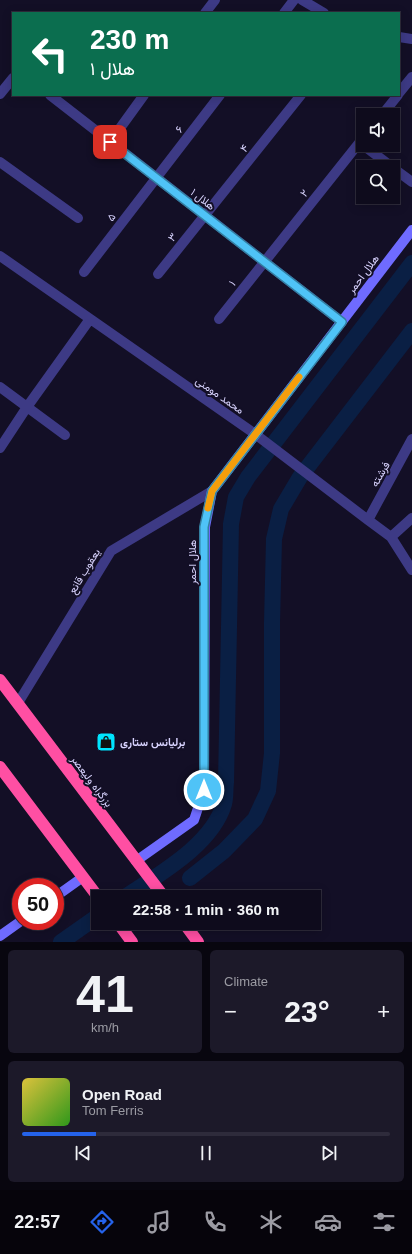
<!DOCTYPE html>
<meta charset="utf-8">
<style>
body{margin:0;font-family:Arial,Vazirmatn,sans-serif;background:#1c1929;color:#f1f3f6;height:100vh;display:flex;flex-direction:column;font-size:15px;white-space:nowrap}
*{box-sizing:border-box;margin:0}
p{font-size:13px;color:#9b9ba3}
.icon{flex:none;width:22px;height:22px;fill:none;stroke:currentColor;stroke-width:2;stroke-linecap:round;stroke-linejoin:round}
.map{position:relative;height:942px;overflow:hidden}
.details{display:flex;flex-direction:column;gap:8px;padding:8px;background:#08060f;flex:1}
.details>*{flex:none}
.hud{position:absolute;left:12px;top:12px;width:388px;height:84px;border-radius:0px;box-shadow:0 2px 10px #0003,0 0 0 1px #2e2b3b;background:#0b6e4f;color:#fff;overflow:hidden}
.fabs{position:absolute;left:356px;top:108px;display:grid;gap:8px}
.fabs a{display:grid;place-items:center;width:44px;height:44px;border-radius:0px;background:#0e0b1c;box-shadow:0 2px 10px #0003,0 0 0 1px #2e2b3b;font-size:20px}
.speed{position:absolute;left:12px;top:878px;display:flex;gap:8px;font-size:20px;font-weight:700;text-align:center}
.speed>*{display:grid;place-content:center;width:52px;height:52px;border-radius:50%;background:#0e0b1c;box-shadow:0 2px 10px #0003,0 0 0 1px #2e2b3b;line-height:1}
.speed .limit{border:6px solid #d22;background:#fff;color:#111}
.pin{position:absolute;display:grid;place-items:center;width:34px;height:34px;color:#fff;margin:-17px;border-radius:8px;box-shadow:0 2px 6px #0006}
.me{position:absolute;width:44px;margin:-22px;rotate:0deg;stroke-linejoin:round;filter:drop-shadow(0 0 3px #0008)}
.turn{display:flex;align-items:center;gap:14px;height:84px;padding:0 12px;font-size:18px}
.turn .icon{width:52px;height:52px;stroke-width:2.5}
.turn b{display:block;font-size:28px;line-height:34px}
.big{font-size:30px;font-weight:800;line-height:1.1}
.details .card{flex:1;display:flex;flex-direction:column;justify-content:center;gap:6px;min-width:0;padding:0 14px;border-radius:6px;background:#1c1929}
.details .dial{align-items:center;gap:0}
.dial b{font-size:52px;line-height:1}
.song{display:flex;align-items:center;gap:12px}
.cover{width:48px;height:48px;border-radius:6px;background:linear-gradient(135deg,hsl(50 70% 55%),hsl(110 70% 35%))}
.played{height:4px;border-radius:2px;background:linear-gradient(90deg,#2563eb 20%,#2e2b3b 20%)}
.keys{display:flex;justify-content:space-around;direction:ltr}
.heat{display:flex;justify-content:space-between;align-items:center;font-size:22px;direction:ltr}
.details .tiles{flex:1;display:grid;gap:8px;grid-template-columns:1fr 1fr}
.card:last-child{grid-column:span 2}
.trip{position:absolute;left:91px;top:890px;width:230px;height:40px;border-radius:0px;background:#0e0b1c;box-shadow:0 2px 10px #0003,0 0 0 1px #2e2b3b;font-weight:800;line-height:40px;text-align:center}
.menu{display:flex;height:64px;justify-content:space-around;align-items:center;background:#06040b;color:#9b9ba3}
.menu .icon{width:28px;height:28px}
.menu .current{color:#2563eb}
.menu b{font-size:18px;color:#f1f3f6}
.map>svg:first-child{display:block}
.lines{fill:none;stroke-linecap:round;stroke-linejoin:round}
.canal{stroke:#0a1f44;stroke-width:16}
.street{stroke:#3d3a85;stroke-width:10}
.secondary{stroke:#6f6bff;stroke-width:10}
.highway{stroke:#ff4fa3;stroke-width:12}
.route-casing{stroke:#337fa1;stroke-width:10}
.route{stroke:#4fc3f7;stroke-width:7}
.slow{stroke:#f59e0b;stroke-width:7}
.labels{text-anchor:middle;dominant-baseline:central;stroke-width:4;stroke-linejoin:round;paint-order:stroke}
.street-label{font-size:11px;fill:#d9d4ff;stroke:#130f26}
.poi-label{font-size:11px;font-weight:bold;fill:#d9d4ff;stroke:#130f26;text-anchor:start}
</style>
<div class="map">
<svg width="412" height="942" viewBox="0 0 412 942">
<rect width="100%" height="100%" fill="#130f26"/>
<g class="lines">
<path class="canal" d="M190,878L224,851L255,819L268,791L272,753V623L274,539L281,509L300,477L412,331
M125,897C159,874 212,845 224,804C226,797 225,789 226,782L231,524L236,497L248,477L412,263
M61,942L98,916"/>
<path class="street" d="M302,0L324,13
M205,13L215,0
M284,13L294,0
M399,37L412,39
M399,93L412,77
M0,94L13,78
M50,95L342,322
M382,115L398,95
M110,142L144,95
M363,145L392,167
M0,162L78,218
M393,168L412,182
M0,256L255,434L368,520L391,537L412,570
M84,272L220,95
M158,274L301,95
M219,319L363,138
M0,387L65,435
M0,448L27,407L90,319
M368,520L412,439
M391,537L412,518
M18,703L111,551L212,491"/>
<path class="secondary" d="M136,861L194,820L204,790L205,527L212,491L412,230
M55,897L83,877
M0,936L21,921"/>
<path class="highway" d="M0,680L164,897
M0,767L98,897
M118,923L132,942
M184,923L198,942"/>
</g>
<g class="lines">
<g class="route-casing">
<path id="route" d="M110,142L342,322L212,491L204,527V790"/>
</g>
<use href="#route" class="route"/>
<path class="slow" d="M208,508L212,491L299,377"/>
</g>
<defs>
<g id="shop-square" transform="scale(1)"><rect x="-9" y="-9" width="18" height="18" rx="4" fill="#00e5ff" stroke="#130f26"/><path d="M-5-2.5h2.3a2.7 3.5 0 0 1 5.4 0H5L5.5 6h-11ZM-1.5-2.5h3a1.5 2.3 0 0 0-3 0Z" fill="#111"/></g>
</defs>
<g fill-rule="evenodd">
<use href="#shop-square" x="106" y="742"/>
</g>
<g class="labels">
<g class="street-label">
<text transform="translate(179 129) rotate(-52)">۶</text>
<text transform="translate(244 148) rotate(-51)">۴</text>
<text transform="translate(304 193) rotate(-51)">۲</text>
<text transform="translate(203 199) rotate(38)">هلال ۱</text>
<text transform="translate(111 217) rotate(-52)">۵</text>
<text transform="translate(172 237) rotate(-52)">۳</text>
<text transform="translate(363 274) rotate(-53)">هلال احمر</text>
<text transform="translate(232 283) rotate(-51)">۱</text>
<text transform="translate(220 395) rotate(35)">محمد مومنی</text>
<text transform="translate(380 474) rotate(-60)">فرشته</text>
<text transform="translate(192 562) rotate(-90)">هلال احمر</text>
<text transform="translate(84 571) rotate(-59)">یعقوب قانع</text>
<text transform="translate(92 781) rotate(53)">بزرگراه ولیعصر</text>
</g>
<g class="poi-label">
<text x="120" y="742">برلیانس ستاری</text>
</g>
</g>
</svg>
<div class="fabs">
<a><svg class="icon" aria-label="sound" viewBox="0 0 24 24"><path d="M4 9h4l5-4v14l-5-4H4zM17 9q2 3 0 6"/></svg></a>
<a><svg class="icon" aria-label="search" viewBox="0 0 24 24"><circle cx="10" cy="10" r="6"/><path d="M15 15l6 6"/></svg></a>
</div>
<div class="speed"><div class="limit">50</div></div>
<div class="pin" style="left:110px;top:142px;background:#d93025"><svg class="icon" aria-label="arrive" viewBox="0 0 24 24"><path d="M6 21V4h12l-3 4 3 4H6"/></svg></div>
<svg class="me" style="left:204px;top:790px" viewBox="-20 -20 40 40"><circle r="17" fill="#4fc3f7" stroke="#fff" stroke-width="3"/><path d="M0-11L8 9 0 5-8 9z" fill="#fff"/></svg>
<div class="trip">22:58 · 1 min · 360 m</div>
<div class="hud">
<div class="turn"><svg class="icon" aria-label="left" viewBox="0 0 24 24"><path d="M17 20v-9H6M10 6l-5 5 5 5"/></svg><div><b>230 m</b>هلال ۱</div></div>
</div>
</div>
<section class="details">
<div class="tiles">
<div class="card dial"><b>41</b><p>km/h</p></div>
<div class="card"><p>Climate</p>
<div class="heat"><a>−</a><b class="big">23°</b><a>+</a></div>
</div>
<div class="card">
<div class="song"><i class="cover"></i><div><b>Open Road</b><p>Tom Ferris</p></div></div>
<div class="played"></div>
<div class="keys"><svg class="icon" aria-label="previous" viewBox="0 0 24 24"><path d="M18 5L8 12l10 7zM5 5v14"/></svg><svg class="icon" aria-label="pause" viewBox="0 0 24 24"><path d="M8 5v14M16 5v14"/></svg><svg class="icon" aria-label="next" viewBox="0 0 24 24"><path d="M6 5l10 7-10 7zM19 5v14"/></svg></div>
</div>
</div>
</section>
<nav class="menu">
<b>22:57</b>
<svg class="icon current" aria-label="directions" viewBox="0 0 24 24"><path d="M12 3l9 9-9 9-9-9zM9 14v-3h6M13 9l2 2-2 2"/></svg>
<svg class="icon" aria-label="music" viewBox="0 0 24 24"><path d="M9 18V5l10-2v13"/><circle cx="6" cy="18" r="3"/><circle cx="16" cy="16" r="3"/></svg>
<svg class="icon" aria-label="phone" viewBox="0 0 24 24"><path d="M5 4h4l2 5-3 2q2 4 5 5l2-3 5 2v4C11 20 4 13 5 4z"/></svg>
<svg class="icon" aria-label="climate" viewBox="0 0 24 24"><path d="M12 3v18M4 7l16 10M4 17L20 7"/></svg>
<svg class="icon" aria-label="car" viewBox="0 0 24 24"><path d="M5 17H2v-5l4-1 3-4h7l3 4 3 1v5h-3M9 17h6M6 11h13"/><circle cx="7" cy="17" r="2"/><circle cx="17" cy="17" r="2"/></svg>
<svg class="icon" aria-label="filters" viewBox="0 0 24 24"><path d="M4 7h16M4 17h16"/><circle cx="9" cy="7" r="2"/><circle cx="15" cy="17" r="2"/></svg>
</nav>
